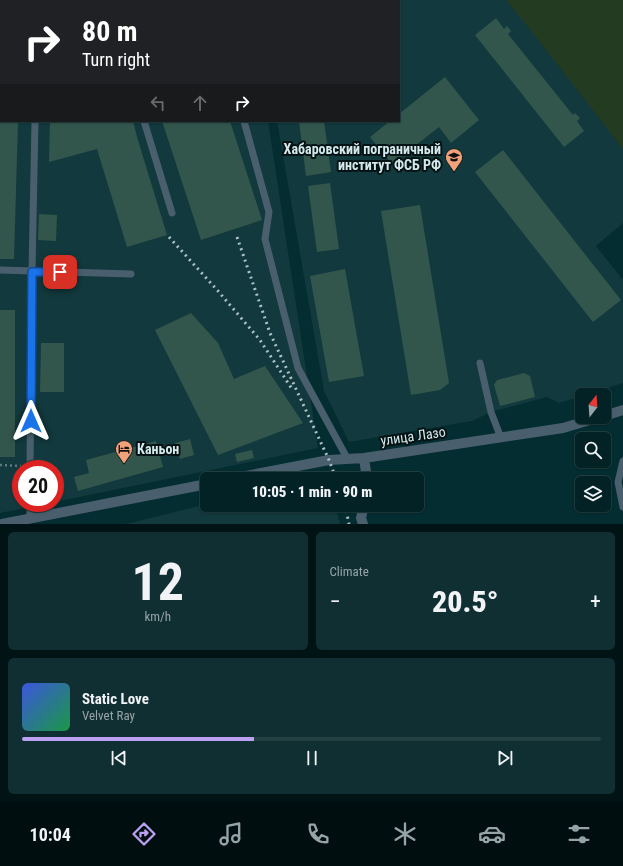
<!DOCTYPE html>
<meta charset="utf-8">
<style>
body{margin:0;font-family:"Roboto Condensed",sans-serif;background:#102f32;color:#f1f3f6;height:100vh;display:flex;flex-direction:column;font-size:15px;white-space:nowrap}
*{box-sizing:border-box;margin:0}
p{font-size:13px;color:#96a4a7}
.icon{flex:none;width:22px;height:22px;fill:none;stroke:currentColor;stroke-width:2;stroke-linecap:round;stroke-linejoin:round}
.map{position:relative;height:524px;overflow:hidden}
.side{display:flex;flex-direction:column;gap:8px;padding:8px;background:#011314;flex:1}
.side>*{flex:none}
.guide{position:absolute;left:0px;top:0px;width:400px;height:122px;box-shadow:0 1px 3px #0004,0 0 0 1px #233f42;background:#202124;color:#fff;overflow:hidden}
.needle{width:26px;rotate:17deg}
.fabs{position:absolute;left:575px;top:388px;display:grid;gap:8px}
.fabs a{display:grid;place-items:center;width:36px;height:36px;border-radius:6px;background:#022225;box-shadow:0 1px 3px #0004,0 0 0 1px #233f42;font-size:20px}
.speed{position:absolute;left:12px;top:460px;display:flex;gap:8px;font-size:20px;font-weight:700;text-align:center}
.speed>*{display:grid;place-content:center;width:52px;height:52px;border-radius:50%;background:#022225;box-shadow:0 1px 3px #0004,0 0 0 1px #233f42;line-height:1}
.speed .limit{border:6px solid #d22;background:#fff;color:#111}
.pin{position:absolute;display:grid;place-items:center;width:34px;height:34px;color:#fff;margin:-17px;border-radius:8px;box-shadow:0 2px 6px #0006}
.me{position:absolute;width:44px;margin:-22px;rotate:0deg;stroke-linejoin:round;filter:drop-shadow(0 0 3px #0008)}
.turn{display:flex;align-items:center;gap:14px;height:84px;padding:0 16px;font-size:18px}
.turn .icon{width:52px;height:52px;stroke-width:2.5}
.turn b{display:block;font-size:28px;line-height:34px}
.lanes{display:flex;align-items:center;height:38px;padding:0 16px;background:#0003;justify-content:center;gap:20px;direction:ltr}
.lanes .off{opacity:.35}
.big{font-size:30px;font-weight:800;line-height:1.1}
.side .widget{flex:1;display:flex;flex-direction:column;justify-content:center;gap:6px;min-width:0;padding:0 14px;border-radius:6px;background:#102f32}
.side .dial{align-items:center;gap:0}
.dial b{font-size:52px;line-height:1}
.song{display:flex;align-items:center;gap:12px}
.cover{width:48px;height:48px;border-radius:6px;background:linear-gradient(135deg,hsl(230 70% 55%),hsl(140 70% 35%))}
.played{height:4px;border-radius:2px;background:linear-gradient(90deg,#bca0f2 40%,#233f42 40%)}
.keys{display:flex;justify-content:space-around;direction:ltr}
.heat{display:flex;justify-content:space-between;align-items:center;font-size:22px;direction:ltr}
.side .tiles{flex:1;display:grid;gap:8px;grid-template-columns:1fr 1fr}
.widget:last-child{grid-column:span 2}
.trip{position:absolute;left:200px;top:472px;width:224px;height:40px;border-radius:6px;background:#022225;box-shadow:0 1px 3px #0004,0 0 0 1px #233f42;font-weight:800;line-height:40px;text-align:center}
.tab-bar{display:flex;height:64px;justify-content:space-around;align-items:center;background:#010e0f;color:#96a4a7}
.tab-bar .icon{width:28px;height:28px}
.tab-bar .current{color:#bca0f2}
.tab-bar b{font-size:18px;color:#f1f3f6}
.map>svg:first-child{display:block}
.built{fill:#12393d}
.green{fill:#233b21}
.building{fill:#33564c}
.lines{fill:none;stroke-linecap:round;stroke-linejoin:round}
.path{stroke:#5c7c80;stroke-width:2.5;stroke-dasharray:2 3;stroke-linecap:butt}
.service{stroke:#4a5f6e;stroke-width:7}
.minor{stroke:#4a5f6e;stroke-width:10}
.rail{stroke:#abc3c7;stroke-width:3;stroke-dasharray:2 4;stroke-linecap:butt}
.route-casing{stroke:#114b97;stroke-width:10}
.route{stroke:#1a73e8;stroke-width:7}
.labels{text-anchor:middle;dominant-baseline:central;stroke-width:4;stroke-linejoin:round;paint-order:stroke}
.poi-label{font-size:14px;font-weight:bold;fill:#d5e9ec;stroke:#041214;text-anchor:end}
.street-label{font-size:14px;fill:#d5e9ec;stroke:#041214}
</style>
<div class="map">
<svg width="623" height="524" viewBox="0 0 623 524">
<rect width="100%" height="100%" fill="#032d31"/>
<path class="built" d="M0,0H250V1H1V121H268L318,448L55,502V469H21V503H50L0,513Z
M256,0H623V223L596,246L623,280V383L585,395H582V396L559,403L547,397L491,412L472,421L349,442L324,391L277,121H399V1H256Z
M207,504V505H335L340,524H126Z"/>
<path class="green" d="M506,0H623V149L532,32Z"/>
<path class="building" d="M496,18L504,29L507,26L511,31L508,34L573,115L575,113L580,118L577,121L584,131L564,147L475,35Z
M445,77L479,120L451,143L439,127L392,164L370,137L390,121H399V114Z
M0,121H18L14,259H0Z
M50,121H133L137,137L167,235L127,247L97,149L49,162Z
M162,121H230L262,220L201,240Z
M299,121H324L331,172L306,176Z
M503,150L621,300L593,322L475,172Z
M330,183L339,249L317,252L308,186Z
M420,205L449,383L440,390L411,395L381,211Z
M39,214L57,215L56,241L38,240Z
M345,269L364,376L329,382L310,276Z
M0,310H15V457H0Z
M191,313L218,343L234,379L265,366L303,423L218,455L155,330Z
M41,343H64V392H40Z
M524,373L530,376L535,397L500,406L494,385L497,380Z
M190,439L194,455L180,459L175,443Z
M156,441L163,467L78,491L74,477L89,473L86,460Z
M252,450L254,458L237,462L235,454Z"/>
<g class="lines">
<path class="path" d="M0,465L21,466"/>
<path class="service" d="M144,121L172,213
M244,121L269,212L265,239L298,368L347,458
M0,270L131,274
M480,363L491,412L501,438
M623,461L618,482L623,507
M30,469L32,271L35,121
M30,518V503"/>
<path class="minor" d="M604,416L623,410
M364,458L367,479
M230,479L329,460L364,458L563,428L600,417
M2,524L207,484
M363,524L361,518L364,505"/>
<path class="rail" d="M169,237L218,291L260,340L292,389
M237,237L270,333L329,460L336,479
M345,505L349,524"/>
</g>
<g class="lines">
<g class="route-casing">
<path id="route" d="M31,421L32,272H60"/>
</g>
<use href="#route" class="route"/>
</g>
<defs>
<g id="university-pin" transform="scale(0.9)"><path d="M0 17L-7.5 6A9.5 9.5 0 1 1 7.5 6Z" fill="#f1a27b" stroke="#041214"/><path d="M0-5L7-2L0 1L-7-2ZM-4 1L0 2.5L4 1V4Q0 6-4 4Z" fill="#111"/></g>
<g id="hotel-pin" transform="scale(0.9)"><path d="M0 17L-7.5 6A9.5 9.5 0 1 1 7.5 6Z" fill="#f1a27b" stroke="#041214"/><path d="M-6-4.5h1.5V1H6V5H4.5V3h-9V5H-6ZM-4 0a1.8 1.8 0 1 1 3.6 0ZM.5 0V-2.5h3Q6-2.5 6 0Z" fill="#111"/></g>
</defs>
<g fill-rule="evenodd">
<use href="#university-pin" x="454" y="157"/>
<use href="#hotel-pin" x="124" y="449"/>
</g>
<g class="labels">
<g class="poi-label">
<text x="441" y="149">Хабаровский пограничный<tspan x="441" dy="16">институт ФСБ РФ</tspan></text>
<text x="137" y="449" text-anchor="start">Каньон</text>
</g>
<g class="street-label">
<text transform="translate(413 436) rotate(-8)">улица Лазо</text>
</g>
</g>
</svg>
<div class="fabs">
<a><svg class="needle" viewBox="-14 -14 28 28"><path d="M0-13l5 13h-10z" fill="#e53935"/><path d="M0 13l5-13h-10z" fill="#96a4a7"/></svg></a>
<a><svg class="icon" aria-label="search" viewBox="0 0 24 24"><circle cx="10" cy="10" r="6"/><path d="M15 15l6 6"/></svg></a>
<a><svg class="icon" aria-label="layers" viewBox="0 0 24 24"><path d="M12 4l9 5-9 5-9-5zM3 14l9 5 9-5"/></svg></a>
</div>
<div class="speed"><div class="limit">20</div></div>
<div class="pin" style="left:60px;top:272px;background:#d93025"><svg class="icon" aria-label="arrive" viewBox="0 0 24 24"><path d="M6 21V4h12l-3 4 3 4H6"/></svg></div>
<svg class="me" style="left:31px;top:421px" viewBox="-20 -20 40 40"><path d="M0-17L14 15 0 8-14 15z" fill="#1a73e8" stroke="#fff" stroke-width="4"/></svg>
<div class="trip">10:05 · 1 min · 90 m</div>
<div class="guide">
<div class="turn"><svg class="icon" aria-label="right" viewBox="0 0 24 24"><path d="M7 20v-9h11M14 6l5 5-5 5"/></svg><div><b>80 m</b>Turn right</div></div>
<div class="lanes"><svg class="icon off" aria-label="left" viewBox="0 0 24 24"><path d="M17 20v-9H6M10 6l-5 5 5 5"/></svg><svg class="icon off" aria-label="ahead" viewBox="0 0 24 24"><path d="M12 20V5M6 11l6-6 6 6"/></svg><svg class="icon" aria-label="right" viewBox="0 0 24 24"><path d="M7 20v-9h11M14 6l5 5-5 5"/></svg></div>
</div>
</div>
<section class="side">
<div class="tiles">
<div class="widget dial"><b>12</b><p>km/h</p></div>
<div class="widget"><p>Climate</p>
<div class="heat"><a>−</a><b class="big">20.5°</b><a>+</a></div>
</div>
<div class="widget">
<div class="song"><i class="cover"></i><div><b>Static Love</b><p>Velvet Ray</p></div></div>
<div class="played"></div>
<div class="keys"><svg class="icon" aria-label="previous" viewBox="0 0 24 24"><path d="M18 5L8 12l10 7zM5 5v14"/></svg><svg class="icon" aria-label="pause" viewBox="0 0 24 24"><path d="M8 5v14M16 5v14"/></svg><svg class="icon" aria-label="next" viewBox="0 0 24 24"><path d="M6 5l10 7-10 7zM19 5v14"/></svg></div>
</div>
</div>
</section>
<nav class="tab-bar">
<b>10:04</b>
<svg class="icon current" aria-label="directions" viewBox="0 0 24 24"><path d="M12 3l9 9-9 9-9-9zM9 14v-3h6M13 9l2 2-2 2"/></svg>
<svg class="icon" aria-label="music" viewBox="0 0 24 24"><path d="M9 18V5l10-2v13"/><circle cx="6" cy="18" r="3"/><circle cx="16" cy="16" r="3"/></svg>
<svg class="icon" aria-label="phone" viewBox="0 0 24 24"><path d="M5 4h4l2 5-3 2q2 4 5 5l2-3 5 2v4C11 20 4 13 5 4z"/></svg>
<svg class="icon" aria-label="climate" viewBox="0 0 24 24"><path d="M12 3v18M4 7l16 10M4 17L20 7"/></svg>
<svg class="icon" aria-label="car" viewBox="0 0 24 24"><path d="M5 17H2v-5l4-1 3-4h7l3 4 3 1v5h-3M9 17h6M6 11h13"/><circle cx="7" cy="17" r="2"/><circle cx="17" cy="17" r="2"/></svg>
<svg class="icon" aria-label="filters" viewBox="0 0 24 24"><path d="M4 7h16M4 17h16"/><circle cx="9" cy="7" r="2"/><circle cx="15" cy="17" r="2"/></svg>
</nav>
